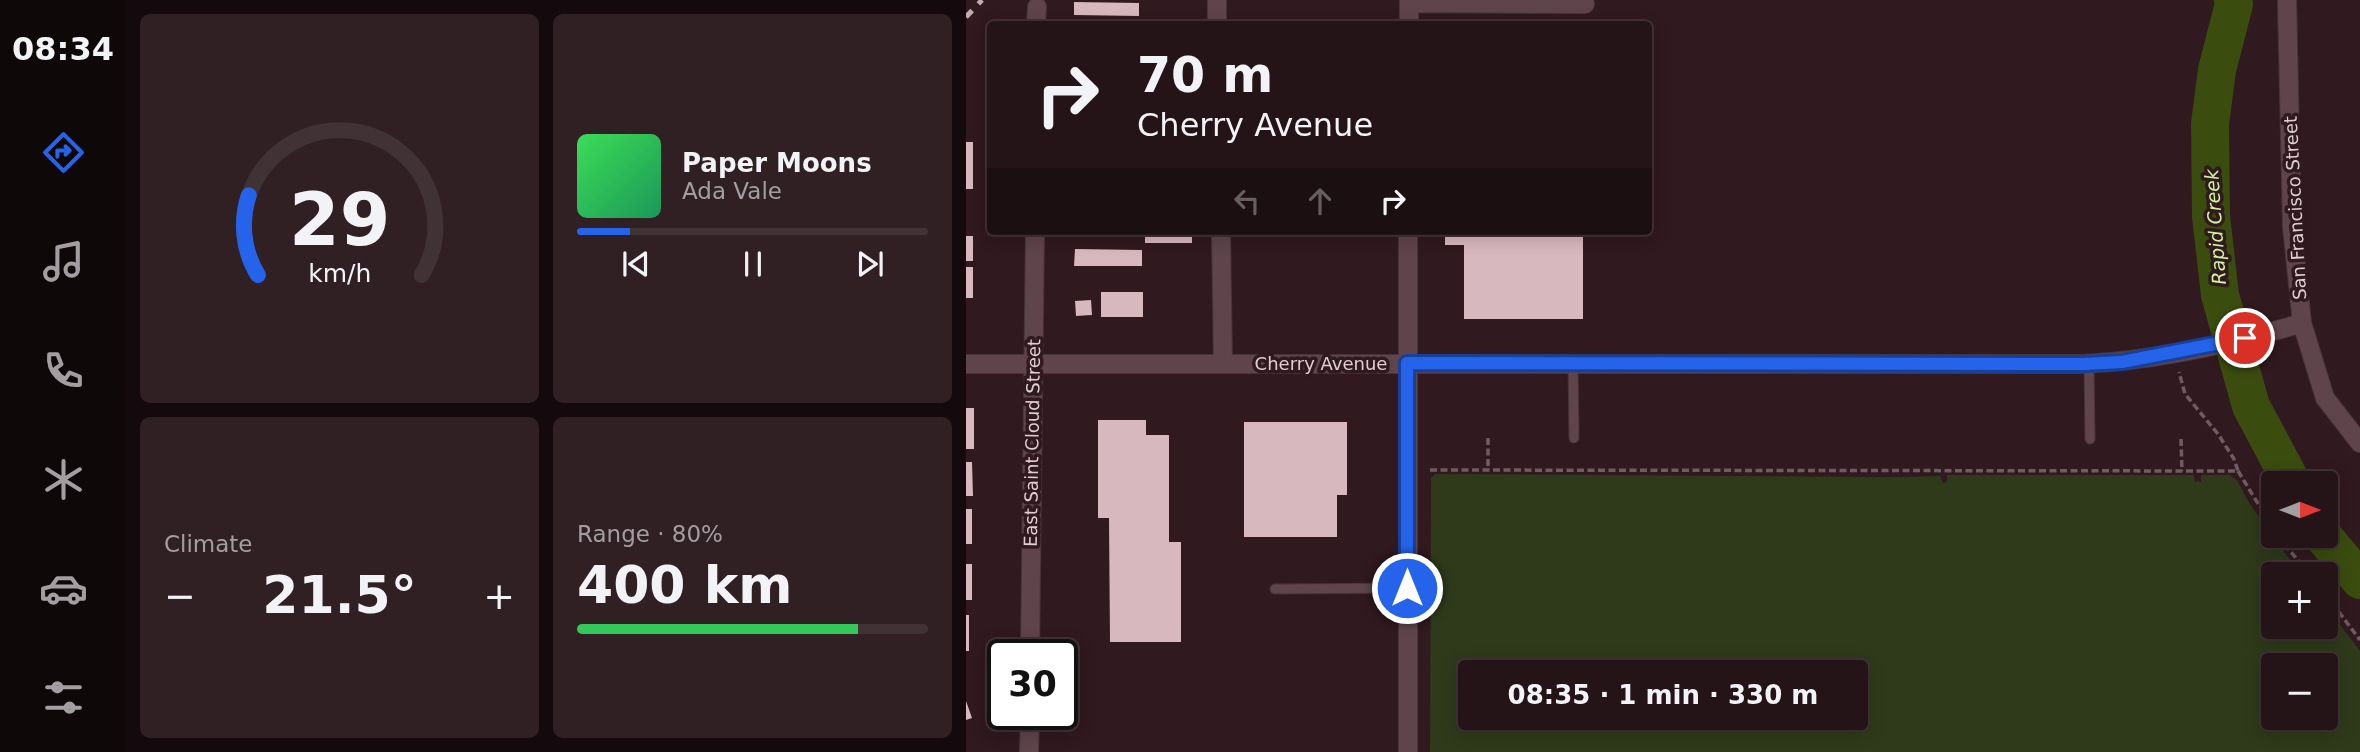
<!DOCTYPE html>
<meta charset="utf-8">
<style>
body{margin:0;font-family:"DejaVu Sans",sans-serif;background:#302024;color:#f1f3f6;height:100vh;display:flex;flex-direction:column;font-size:26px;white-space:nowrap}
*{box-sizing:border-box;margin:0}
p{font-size:23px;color:#a39ea1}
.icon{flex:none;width:38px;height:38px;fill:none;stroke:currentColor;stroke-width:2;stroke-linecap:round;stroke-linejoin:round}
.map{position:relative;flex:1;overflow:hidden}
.drawer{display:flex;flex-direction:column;gap:14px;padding:14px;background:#140a0d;width:840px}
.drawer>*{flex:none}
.hud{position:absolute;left:21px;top:21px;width:665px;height:214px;border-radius:7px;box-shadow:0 4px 18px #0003,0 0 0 2px #413236;background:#241317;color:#f1f3f6;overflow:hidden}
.needle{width:46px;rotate:90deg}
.controls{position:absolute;left:1295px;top:471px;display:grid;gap:14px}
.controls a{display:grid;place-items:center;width:77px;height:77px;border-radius:7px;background:#241317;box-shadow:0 4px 18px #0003,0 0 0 2px #413236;font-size:35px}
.speed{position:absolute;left:21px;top:639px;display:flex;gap:14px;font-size:35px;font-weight:700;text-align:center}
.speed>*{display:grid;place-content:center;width:91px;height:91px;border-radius:50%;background:#241317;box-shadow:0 4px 18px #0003,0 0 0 2px #413236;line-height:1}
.speed .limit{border:4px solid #111;border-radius:10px;background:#fff;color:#111}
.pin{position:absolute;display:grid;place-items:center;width:60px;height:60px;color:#fff;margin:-30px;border:4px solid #fff;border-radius:50%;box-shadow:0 2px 7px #0007}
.me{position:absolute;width:77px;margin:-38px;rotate:0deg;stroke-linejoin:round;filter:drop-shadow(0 0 5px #0008)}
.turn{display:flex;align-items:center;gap:24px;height:147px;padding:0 35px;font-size:32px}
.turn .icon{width:91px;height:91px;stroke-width:2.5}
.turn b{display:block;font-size:49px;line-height:60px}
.lanes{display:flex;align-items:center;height:66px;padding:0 35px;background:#0003;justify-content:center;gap:35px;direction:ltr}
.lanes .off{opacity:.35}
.big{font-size:52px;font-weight:800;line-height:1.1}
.drawer .card{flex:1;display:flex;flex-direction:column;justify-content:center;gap:10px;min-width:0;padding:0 24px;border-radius:10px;background:#302024}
.drawer .dial{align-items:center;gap:0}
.dial svg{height:182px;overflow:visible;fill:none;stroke:#413236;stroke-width:7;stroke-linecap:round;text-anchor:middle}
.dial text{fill:#f1f3f6;stroke:none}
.song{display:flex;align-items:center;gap:21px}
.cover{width:84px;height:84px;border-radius:10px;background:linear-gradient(135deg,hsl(130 70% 55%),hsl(150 70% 35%))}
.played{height:7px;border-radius:4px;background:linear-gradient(90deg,#2563eb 15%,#413236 15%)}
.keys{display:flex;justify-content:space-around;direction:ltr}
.heat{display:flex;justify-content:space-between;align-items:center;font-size:38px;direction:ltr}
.charge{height:10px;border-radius:5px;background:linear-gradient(90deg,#34c759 80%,#413236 0)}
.drawer .tiles{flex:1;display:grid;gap:14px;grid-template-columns:repeat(2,1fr)}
.trip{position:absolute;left:492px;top:660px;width:410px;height:70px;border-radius:7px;background:#241317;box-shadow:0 4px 18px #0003,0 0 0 2px #413236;font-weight:800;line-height:70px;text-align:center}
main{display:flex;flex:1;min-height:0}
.tabs{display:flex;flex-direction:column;width:126px;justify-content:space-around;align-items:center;background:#0e0809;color:#a39ea1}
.tabs .icon{width:49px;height:49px}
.tabs .selected{color:#2563eb}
.tabs b{font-size:32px;color:#f1f3f6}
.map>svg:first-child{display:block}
.green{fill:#2e3a1a;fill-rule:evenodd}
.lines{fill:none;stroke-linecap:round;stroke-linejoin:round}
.river{stroke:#3a4d0f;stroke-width:38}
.building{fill:#d8b8bf}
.service-casing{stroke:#473539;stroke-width:11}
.minor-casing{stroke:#473539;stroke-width:20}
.path{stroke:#6f5b60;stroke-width:3.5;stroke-dasharray:7 3.5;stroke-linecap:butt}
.service{stroke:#5f454b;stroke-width:9}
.minor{stroke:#5f454b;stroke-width:18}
.rail{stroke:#bfaeb2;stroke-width:5;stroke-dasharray:9 9;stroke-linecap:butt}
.route-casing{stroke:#184099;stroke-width:18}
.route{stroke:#2563eb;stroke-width:12}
.labels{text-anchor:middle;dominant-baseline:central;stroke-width:7;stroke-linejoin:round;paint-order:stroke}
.street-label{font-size:18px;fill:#dfcfd2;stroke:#30191f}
.water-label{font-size:19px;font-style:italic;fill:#d1f39b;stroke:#30191f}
</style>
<main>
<nav class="tabs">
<b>08:34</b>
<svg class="icon selected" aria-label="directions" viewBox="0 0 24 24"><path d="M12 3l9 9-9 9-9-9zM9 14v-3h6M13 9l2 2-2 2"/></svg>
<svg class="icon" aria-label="music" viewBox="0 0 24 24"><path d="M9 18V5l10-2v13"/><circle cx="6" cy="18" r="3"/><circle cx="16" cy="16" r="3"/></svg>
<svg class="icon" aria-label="phone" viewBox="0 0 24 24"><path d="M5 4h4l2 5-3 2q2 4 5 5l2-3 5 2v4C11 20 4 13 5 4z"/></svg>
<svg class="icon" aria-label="climate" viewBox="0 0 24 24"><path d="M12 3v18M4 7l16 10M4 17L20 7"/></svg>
<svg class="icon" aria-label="car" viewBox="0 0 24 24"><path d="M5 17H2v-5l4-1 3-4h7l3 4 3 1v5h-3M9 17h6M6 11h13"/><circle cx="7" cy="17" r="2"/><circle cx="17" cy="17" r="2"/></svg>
<svg class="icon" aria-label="filters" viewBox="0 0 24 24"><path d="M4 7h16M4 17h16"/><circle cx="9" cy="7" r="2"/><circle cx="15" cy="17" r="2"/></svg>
</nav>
<section class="drawer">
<div class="tiles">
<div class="card dial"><svg viewBox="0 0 100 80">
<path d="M14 69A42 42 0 1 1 86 69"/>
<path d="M14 69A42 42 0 0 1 10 34" stroke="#2563eb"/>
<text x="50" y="56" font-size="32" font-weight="700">29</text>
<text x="50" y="72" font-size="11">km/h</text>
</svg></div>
<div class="card">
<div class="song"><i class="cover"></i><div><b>Paper Moons</b><p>Ada Vale</p></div></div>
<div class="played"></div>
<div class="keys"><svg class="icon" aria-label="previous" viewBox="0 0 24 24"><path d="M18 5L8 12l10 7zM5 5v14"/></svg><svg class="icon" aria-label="pause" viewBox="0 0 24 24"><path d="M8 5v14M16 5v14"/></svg><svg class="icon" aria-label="next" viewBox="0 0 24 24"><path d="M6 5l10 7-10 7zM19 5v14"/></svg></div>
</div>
<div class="card"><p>Climate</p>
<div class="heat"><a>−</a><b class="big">21.5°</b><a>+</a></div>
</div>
<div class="card"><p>Range · 80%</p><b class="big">400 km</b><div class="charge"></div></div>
</div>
</section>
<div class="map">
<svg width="1394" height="752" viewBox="0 0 1394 752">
<rect width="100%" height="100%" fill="#30191f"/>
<path class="green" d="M469,474L929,477L974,476L977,483L981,482V475H1228L1229,483L1231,481L1235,482V475H1263L1271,480L1282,501L1334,574H1307V626H1360V606L1394,651V752H464L465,478ZM1307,665H1360V718H1307ZM504,672H889V718H504Z"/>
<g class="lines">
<path class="river" d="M1267,0L1268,4L1251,70L1244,124L1245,216L1254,295L1285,406L1326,483
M1357,536L1394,580"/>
</g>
<path class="building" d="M108,2L173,3V16L108,15Z
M0,142H7V189H0Z
M179,231H226V243H179Z
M479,231H617V319H498V245H479Z
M0,236H7V261H0Z
M109,249L176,250V266H108Z
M0,267H7V298H0Z
M135,292H177V317H135Z
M125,300L126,315L110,316L109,301Z
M0,408H8V449H0Z
M132,420H180V435H203V542H215V642H144L143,518H132Z
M278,422H381V495H371V537H278Z
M0,462H6L7,496H0Z
M0,509H6V544H0Z
M0,564H6V600H0Z
M0,615H3V651H0Z
M0,701L6,718L0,720Z"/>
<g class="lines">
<g class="service-casing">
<path id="service" d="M607,363L608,438
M1123,364L1124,439
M309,589L441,588"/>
</g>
<g class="minor-casing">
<path id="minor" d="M251,0V24
M1321,0L1326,226L1336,323L1359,398L1394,443
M443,3L619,4
M70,24L71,7
M443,24V0
M255,231L257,363
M442,231V752
M0,364H1118C1191,360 1265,344 1336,323
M64,654L69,231
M63,752L64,714"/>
</g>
<path class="path" d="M522,438V470
M1215,439L1216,471
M464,470L1272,471L1268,459L1252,434L1219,394L1213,372
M1272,471L1307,528
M1312,536L1343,574
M1360,595L1394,640"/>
<use href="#service" class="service"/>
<use href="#minor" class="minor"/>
<path class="rail" d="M0,17L16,0"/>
</g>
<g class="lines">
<g class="route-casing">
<path id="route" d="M441,588V363L1118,364L1156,362L1279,338"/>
</g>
<use href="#route" class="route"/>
</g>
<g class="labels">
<g class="street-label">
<text transform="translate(1329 208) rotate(-93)">San Francisco Street</text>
<text x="355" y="363">Cherry Avenue</text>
<text transform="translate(66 443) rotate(-89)">East Saint Cloud Street</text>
</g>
<g class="water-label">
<text transform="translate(1249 227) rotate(-94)">Rapid Creek</text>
</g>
</g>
</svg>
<div class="controls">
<a><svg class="needle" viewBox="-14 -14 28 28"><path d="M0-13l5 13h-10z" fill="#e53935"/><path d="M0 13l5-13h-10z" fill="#a39ea1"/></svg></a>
<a>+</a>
<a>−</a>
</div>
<div class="speed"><div class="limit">30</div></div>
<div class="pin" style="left:1279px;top:338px;background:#d93025"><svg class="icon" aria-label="arrive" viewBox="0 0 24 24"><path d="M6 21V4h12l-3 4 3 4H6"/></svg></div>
<svg class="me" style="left:441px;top:588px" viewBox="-20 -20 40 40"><circle r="17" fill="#2563eb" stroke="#fff" stroke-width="3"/><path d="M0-11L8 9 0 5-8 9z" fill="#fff"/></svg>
<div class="trip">08:35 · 1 min · 330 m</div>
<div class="hud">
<div class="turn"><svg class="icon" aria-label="right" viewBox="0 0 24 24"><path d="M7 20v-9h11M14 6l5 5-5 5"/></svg><div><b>70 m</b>Cherry Avenue</div></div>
<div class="lanes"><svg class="icon off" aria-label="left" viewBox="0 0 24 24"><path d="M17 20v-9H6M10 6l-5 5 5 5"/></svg><svg class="icon off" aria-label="ahead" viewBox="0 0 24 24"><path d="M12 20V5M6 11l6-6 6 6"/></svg><svg class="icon" aria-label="right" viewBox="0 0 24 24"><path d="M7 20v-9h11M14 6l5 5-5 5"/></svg></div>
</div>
</div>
</main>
